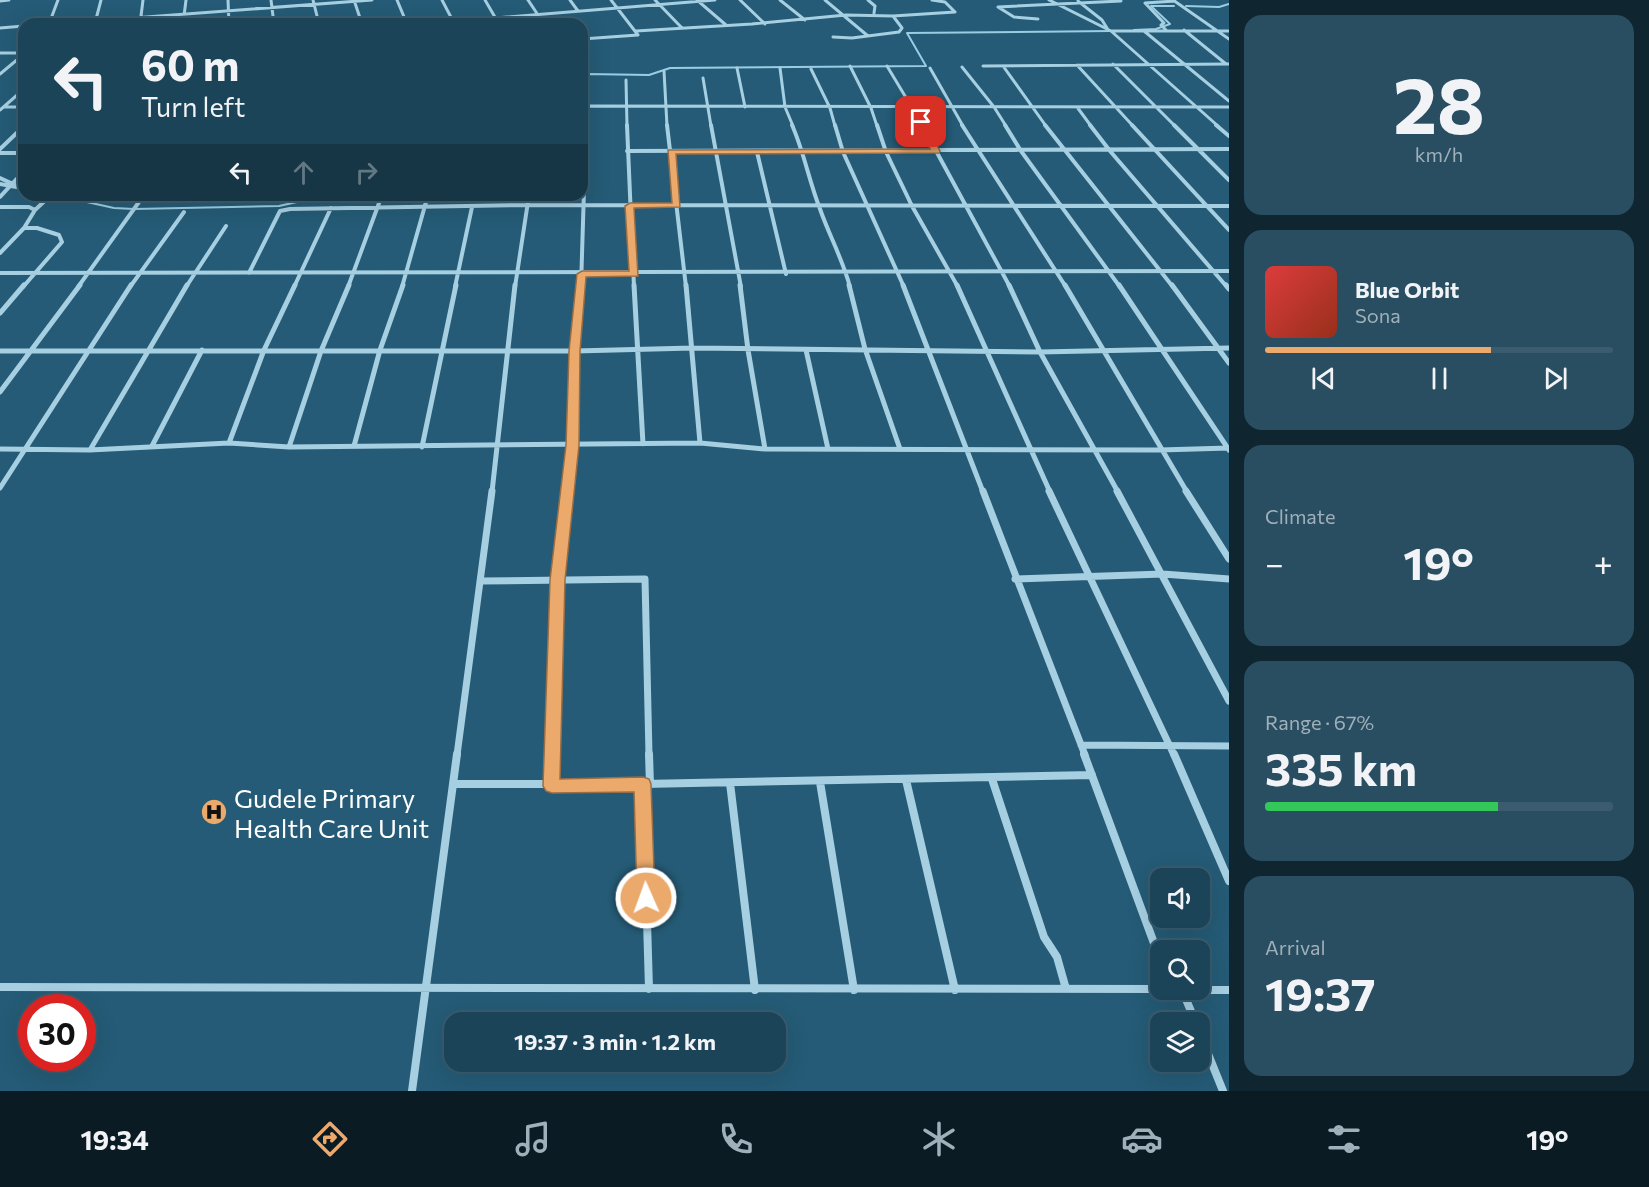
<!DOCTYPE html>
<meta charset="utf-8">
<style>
body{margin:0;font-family:Commissioner,sans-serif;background:#294e61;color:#f1f3f6;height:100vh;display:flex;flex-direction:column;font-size:22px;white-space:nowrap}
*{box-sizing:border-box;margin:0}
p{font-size:20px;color:#a0b0ba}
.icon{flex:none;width:33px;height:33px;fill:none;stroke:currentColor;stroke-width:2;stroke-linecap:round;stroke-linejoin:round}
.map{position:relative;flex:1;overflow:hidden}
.details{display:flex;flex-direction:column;gap:15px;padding:15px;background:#0f2530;width:420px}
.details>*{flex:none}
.top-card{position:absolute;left:18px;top:18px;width:570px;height:183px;border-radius:18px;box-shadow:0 6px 24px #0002,0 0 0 2px #3a5c6e;background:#1c4458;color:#f1f3f6;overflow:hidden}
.controls{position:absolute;left:1150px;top:868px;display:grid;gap:12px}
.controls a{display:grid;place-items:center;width:60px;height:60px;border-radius:12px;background:#1c4458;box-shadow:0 6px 24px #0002,0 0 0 2px #3a5c6e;font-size:30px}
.speed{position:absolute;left:18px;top:994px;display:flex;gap:12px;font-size:30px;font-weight:700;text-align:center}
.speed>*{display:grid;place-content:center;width:78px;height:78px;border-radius:50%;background:#1c4458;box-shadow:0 6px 24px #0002,0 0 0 2px #3a5c6e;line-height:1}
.speed .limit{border:9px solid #d22;background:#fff;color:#111}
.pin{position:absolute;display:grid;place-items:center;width:51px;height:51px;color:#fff;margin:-26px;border-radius:12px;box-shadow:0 3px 9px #0006}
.me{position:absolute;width:66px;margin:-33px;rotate:358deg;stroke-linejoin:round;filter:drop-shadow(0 0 4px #0008)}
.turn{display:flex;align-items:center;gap:21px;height:126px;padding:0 24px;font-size:27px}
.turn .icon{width:78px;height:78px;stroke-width:2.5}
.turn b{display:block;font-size:42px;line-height:51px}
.lanes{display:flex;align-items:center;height:57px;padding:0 24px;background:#0003;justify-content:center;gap:30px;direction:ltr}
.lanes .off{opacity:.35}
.big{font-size:45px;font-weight:700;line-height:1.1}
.details .card{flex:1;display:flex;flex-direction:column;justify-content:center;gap:9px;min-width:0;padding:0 21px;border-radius:18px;background:#294e61}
.details .dial{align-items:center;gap:0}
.dial b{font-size:78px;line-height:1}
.song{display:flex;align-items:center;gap:18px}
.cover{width:72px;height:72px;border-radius:9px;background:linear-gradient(135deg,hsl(0 70% 55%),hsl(10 70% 35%))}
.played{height:6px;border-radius:3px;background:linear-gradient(90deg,#eba96b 65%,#3a5c6e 65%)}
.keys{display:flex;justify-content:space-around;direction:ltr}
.heat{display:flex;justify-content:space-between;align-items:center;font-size:33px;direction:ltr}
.charge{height:9px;border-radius:4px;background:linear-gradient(90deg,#34c759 67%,#3a5c6e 0)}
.trip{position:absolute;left:444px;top:1012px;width:342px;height:60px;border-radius:18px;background:#1c4458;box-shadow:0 6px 24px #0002,0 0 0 2px #3a5c6e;font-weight:700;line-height:60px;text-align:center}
.tab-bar{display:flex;height:96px;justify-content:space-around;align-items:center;background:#0b1b23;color:#a0b0ba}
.tab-bar .icon{width:42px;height:42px}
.tab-bar .current{color:#eba96b}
.tab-bar b{font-size:27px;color:#f1f3f6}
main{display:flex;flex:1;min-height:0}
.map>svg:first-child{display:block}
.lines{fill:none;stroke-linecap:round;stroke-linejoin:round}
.stream{stroke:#9acde3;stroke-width:2}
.minor-far4{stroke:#a6cfe2;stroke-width:3}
.minor-far3{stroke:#a6cfe2;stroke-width:4}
.minor-far2{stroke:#a6cfe2;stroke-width:5}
.minor-far1{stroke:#a6cfe2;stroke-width:7}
.minor{stroke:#a6cfe2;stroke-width:8}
.route{fill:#eba96b;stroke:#996e46;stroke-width:1.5}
.labels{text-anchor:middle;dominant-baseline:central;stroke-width:6;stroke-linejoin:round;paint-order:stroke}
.near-poi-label{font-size:26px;fill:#fff;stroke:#255b76;text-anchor:start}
</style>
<main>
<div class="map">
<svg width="1229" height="1091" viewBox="0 0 1229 1091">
<rect width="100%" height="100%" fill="#255b76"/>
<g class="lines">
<path class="stream" d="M1186,6L1219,7L1229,4
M1134,30L1156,29L1170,24L1151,6H1174
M586,88L587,74L649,75L670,68L926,66L907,33L1111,31
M55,195L114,208L134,209L279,206L328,195"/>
<path class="minor-far4" d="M228,0L229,24
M271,0L274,24
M313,0L319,24
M354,0L362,24
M397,0L407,24
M442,0L454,23
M485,0L499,24
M528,0L544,24
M570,0L578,11
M611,0L638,35
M655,0L682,28
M697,0L726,25
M740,0L765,24
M780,0L805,20
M825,0L868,36
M868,0L875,6L874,13
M932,0L945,2L955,12
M1049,0L1111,31L1218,126
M1173,0L1229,39
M0,1L9,0
M1078,1L1102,20L1107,28
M1038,19L1014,17L998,7L1121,1L1119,0
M95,23L101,0
M49,24L58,0
M53,24L372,0
M140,24L143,0
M183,24L186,0
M423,24L715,0
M0,28L24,26
M1166,30L1161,25L1164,23L1145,3L1175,1
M1184,30L1226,64
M636,31L752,24L846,15L893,16
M1111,31H1229
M1144,31L1229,101
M833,37L852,38L899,32L902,28L893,16L955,12
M582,39L638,35
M0,53H24
M1113,64L1175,126
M1077,65L1133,126
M850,66L871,108L877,126
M887,66L923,126
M983,66L1229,64
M1003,66L1046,126
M962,67L994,107L1006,126
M737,68L745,107
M780,68L785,107L793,126
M930,68L963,126
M811,69L830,108L835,126
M664,71L667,126
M0,74L24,54
M703,78L711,126
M626,80L627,126
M4,107H24
M1077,107L1091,126
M0,110L24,89
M586,126V106L1229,107"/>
<path class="minor-far3" d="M627,125L634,287
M667,125L686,287
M711,125L741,287
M792,125C804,152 809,181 820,209C829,235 843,260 850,287
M835,125L843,152L904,287
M877,125L886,152L912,206L958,287
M922,125L1010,287
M962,125L1066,287
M1005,125L1021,151L1120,287
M1045,125L1173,287
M1090,125L1110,151L1227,287
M1132,125L1229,230
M1174,125L1229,180
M1216,125L1229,136
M0,149L24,126
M627,151L1229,149
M757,152L786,274
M0,153H24
M0,178L22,188L0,184
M0,197L24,171
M0,207H29L35,210L24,228L0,253
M35,210L51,195
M0,273L1229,271
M249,273L280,211L290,209L526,205L1229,206
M23,287L62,242L59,235L37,228H24
M78,287L144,195
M130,287L184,212
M186,287L226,226
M294,287L331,208
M348,287L382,195
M402,287L428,195
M455,287L472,207
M515,287L529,195
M581,287L586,125"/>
<path class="minor-far2" d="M634,285L643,444
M686,285L700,443
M740,285L748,350L765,449
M849,285L865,349L900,449
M903,285L983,492
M957,285L1050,492
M1009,285L1040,352L1118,492
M1065,285L1187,492
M1119,285L1229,450
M1172,285L1229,363
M1226,285L1229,289
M0,313L24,285
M806,350L828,449
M0,351H575L693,348L1040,352L1229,348
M0,392L80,285
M229,443L264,350L295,285
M152,446L202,350
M354,446L380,350L403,285
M289,447L321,351L349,285
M422,447L456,285
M0,449L90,450L229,443L289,447L700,443L765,449L1160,450L1229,448
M90,450L187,285
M0,488L131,285
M492,492L515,285
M568,492C575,423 575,354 581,285"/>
<path class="minor-far1" d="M983,491L1085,755
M1049,491L1174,755
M1117,491L1229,701
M1186,491L1229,559
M1015,579L1163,574L1229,579
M480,581L645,579L649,755
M1081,745L1229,746
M457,755L492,491
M553,755L558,580L568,491"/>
<path class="minor" d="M649,754L650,785
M1084,754L1161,962
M1174,754L1229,881
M992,779L1044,937L1057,957L1066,989
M906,780L955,990
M820,782L854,990
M730,783L755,990
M453,784H643
M552,786L553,754
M0,987L1161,989
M649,989L643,784L1092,775
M1182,990L1196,1023
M1200,990H1229
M1200,1034L1223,1091
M412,1091L457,754"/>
</g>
<path class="route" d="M921,120L924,122L940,151L939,153L676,154L680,207L634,208L638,276L586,277L580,351L579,445L565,580L560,779L643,777L649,779L651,784L655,898L652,904L646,907L639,904L637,898L634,792L552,793L546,791L543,786L550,580L566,445L569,351L577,274L582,271H629L625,206L630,203H672L668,150L930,149L917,122Z"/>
<defs>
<g id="hospital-disc" transform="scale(1.35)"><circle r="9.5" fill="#eba96b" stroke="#255b76"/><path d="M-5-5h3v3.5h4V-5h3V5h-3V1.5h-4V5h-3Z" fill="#111"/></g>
</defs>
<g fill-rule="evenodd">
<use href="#hospital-disc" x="214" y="812"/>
</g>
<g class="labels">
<g class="near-poi-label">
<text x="234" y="797">Gudele Primary<tspan x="234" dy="30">Health Care Unit</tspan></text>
</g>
</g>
</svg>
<div class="controls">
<a><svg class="icon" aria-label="sound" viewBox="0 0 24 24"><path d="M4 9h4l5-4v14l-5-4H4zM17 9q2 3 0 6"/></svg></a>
<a><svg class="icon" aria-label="search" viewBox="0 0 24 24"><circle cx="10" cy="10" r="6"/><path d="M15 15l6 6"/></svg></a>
<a><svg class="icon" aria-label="layers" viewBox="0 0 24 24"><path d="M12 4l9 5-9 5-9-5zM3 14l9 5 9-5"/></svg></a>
</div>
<div class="speed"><div class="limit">30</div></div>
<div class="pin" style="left:921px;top:122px;background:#d93025"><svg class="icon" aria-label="arrive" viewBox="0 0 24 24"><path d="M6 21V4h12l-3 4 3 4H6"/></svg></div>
<svg class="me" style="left:646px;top:898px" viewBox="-20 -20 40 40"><circle r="17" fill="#eba96b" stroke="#fff" stroke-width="3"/><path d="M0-11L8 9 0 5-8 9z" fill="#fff"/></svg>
<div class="trip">19:37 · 3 min · 1.2 km</div>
<div class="top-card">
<div class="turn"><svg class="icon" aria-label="left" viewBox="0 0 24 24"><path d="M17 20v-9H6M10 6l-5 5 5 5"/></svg><div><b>60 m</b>Turn left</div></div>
<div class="lanes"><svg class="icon" aria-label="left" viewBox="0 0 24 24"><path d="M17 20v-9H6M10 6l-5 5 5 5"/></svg><svg class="icon off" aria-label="ahead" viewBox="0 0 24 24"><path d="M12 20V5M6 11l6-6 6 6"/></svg><svg class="icon off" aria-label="right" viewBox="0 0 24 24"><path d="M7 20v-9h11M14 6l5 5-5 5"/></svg></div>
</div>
</div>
<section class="details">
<div class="card dial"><b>28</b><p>km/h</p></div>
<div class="card">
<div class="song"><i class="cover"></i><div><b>Blue Orbit</b><p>Sona</p></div></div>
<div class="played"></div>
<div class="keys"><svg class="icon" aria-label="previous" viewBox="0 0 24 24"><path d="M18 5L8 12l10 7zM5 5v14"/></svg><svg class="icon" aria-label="pause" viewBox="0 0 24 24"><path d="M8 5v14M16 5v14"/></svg><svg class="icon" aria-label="next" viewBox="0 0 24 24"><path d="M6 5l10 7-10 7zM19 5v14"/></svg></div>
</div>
<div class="card"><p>Climate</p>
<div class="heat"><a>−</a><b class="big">19°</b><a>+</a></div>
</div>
<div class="card"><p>Range · 67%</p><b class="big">335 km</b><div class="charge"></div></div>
<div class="card"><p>Arrival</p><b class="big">19:37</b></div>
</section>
</main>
<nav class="tab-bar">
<b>19:34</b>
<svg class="icon current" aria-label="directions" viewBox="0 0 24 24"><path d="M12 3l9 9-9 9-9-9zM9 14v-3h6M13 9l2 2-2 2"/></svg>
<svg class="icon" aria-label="music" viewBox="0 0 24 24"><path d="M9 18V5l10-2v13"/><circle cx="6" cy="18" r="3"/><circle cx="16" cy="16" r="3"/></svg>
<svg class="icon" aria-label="phone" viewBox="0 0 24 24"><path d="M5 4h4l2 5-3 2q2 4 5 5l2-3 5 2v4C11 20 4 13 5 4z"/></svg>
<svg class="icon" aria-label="climate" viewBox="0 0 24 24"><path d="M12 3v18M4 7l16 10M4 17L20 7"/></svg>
<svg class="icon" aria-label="car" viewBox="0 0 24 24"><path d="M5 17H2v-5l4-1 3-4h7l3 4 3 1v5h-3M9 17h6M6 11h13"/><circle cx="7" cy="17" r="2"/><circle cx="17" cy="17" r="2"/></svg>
<svg class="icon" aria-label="filters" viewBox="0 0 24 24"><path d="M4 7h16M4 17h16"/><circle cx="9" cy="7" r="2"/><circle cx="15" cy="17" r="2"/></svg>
<b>19°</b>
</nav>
